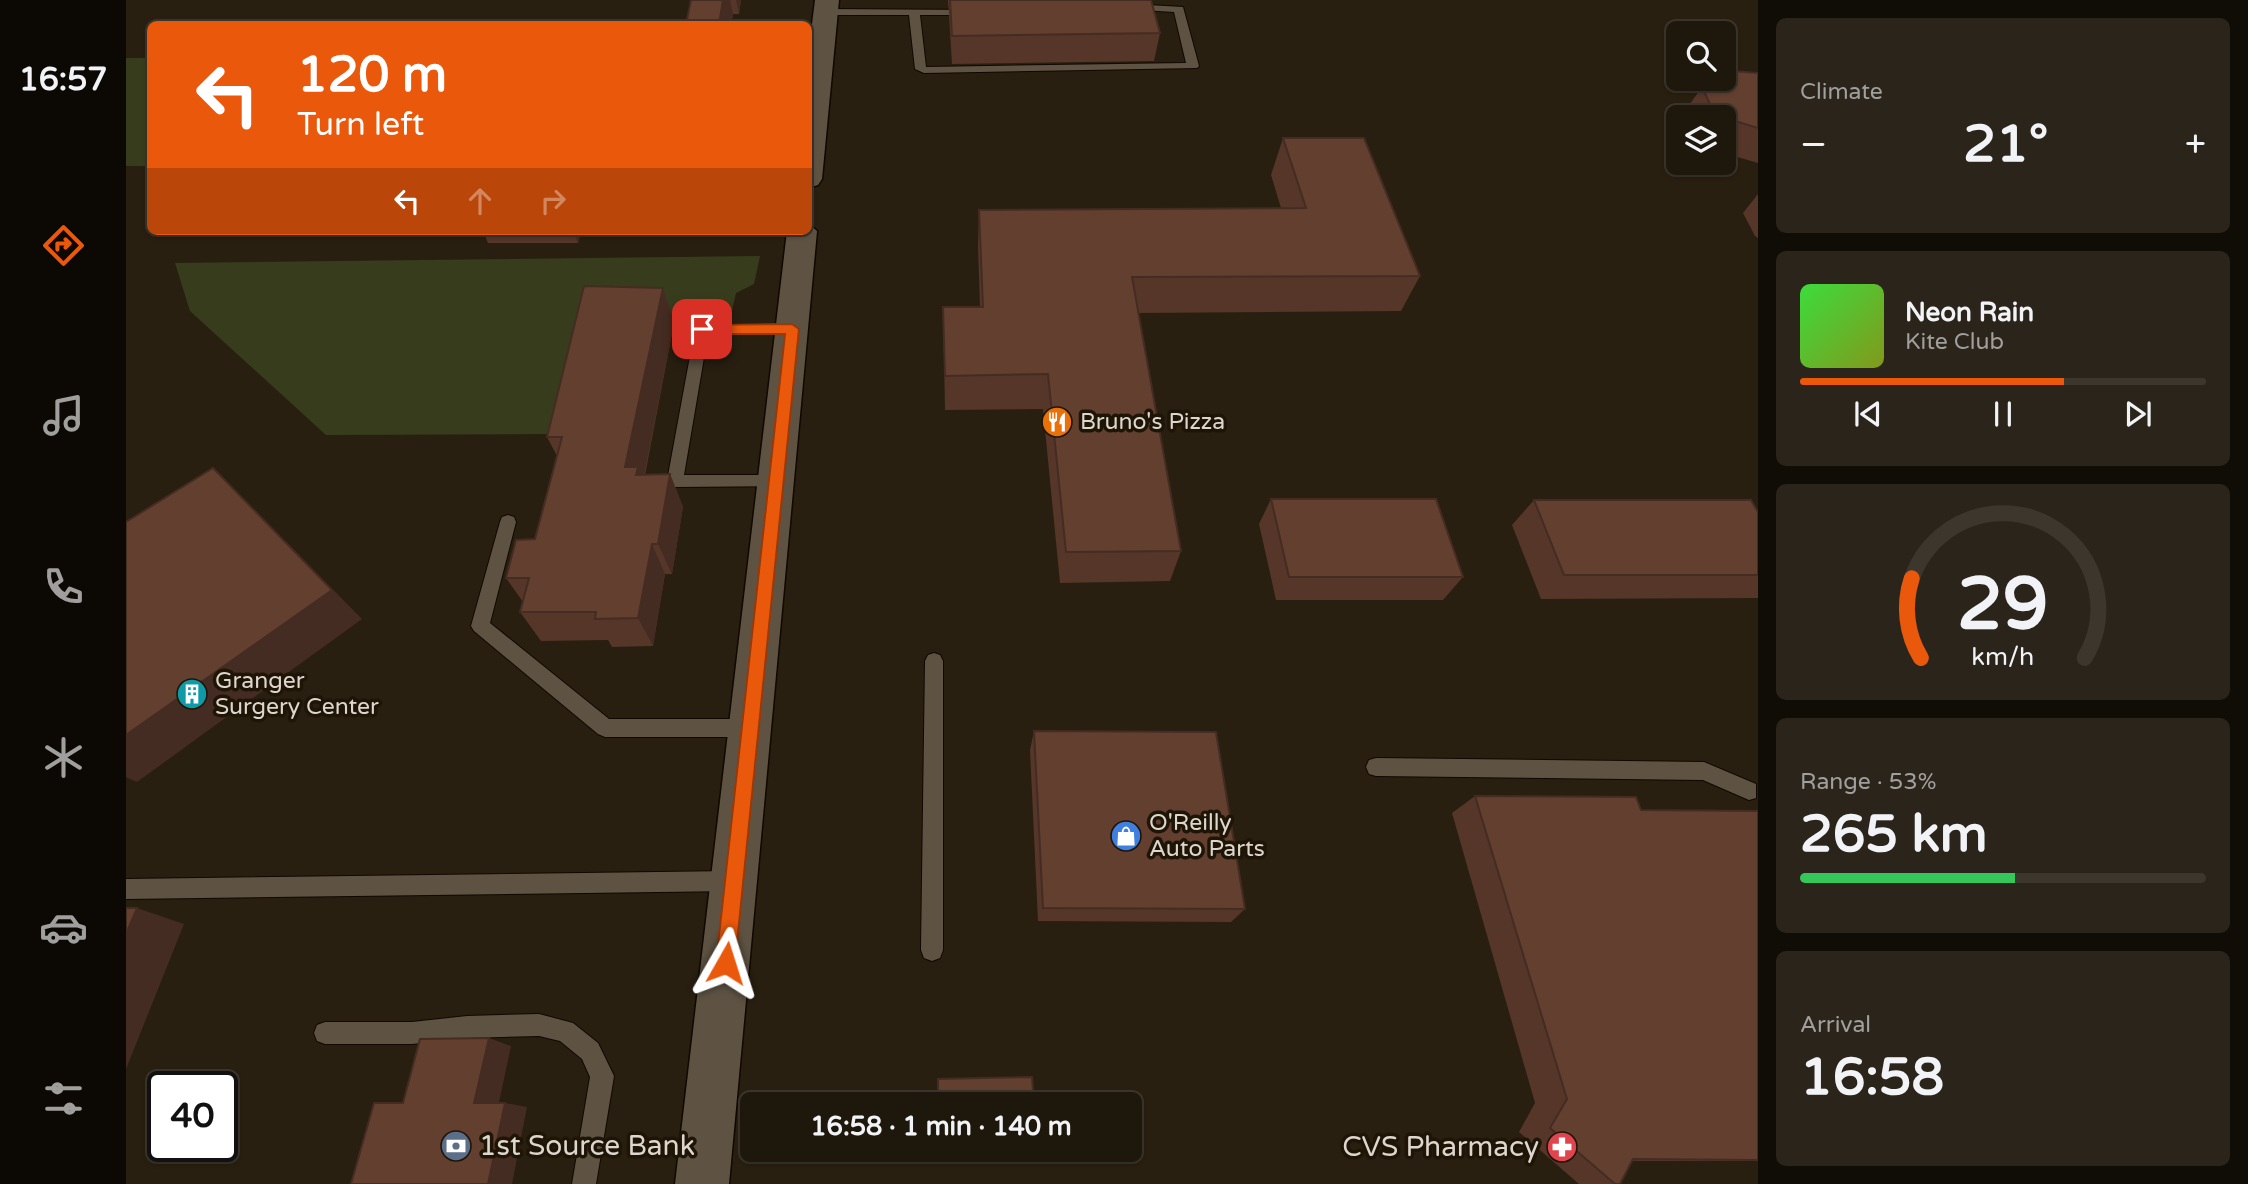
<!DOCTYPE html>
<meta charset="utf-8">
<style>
body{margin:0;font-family:"Varela Round",sans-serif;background:#2b241a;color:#f1f3f6;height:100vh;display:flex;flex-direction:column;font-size:26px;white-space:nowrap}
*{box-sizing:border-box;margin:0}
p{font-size:23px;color:#a19f9d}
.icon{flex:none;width:38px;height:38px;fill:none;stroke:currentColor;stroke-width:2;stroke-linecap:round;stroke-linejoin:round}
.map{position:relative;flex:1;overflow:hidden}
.drawer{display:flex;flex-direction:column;gap:18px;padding:18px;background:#100d07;width:490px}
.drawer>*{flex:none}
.guide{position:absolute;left:21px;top:21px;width:665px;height:214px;border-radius:10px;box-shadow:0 2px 5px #0004,0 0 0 2px #3c362d;background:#ea580c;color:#fff;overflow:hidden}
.buttons{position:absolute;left:1540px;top:21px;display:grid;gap:14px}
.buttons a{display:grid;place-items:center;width:70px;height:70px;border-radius:10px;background:#1e170c;box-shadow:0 2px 5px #0004,0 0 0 2px #3c362d;font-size:35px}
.speed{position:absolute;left:21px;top:1071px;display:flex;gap:14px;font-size:35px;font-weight:700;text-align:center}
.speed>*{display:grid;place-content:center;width:91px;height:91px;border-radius:50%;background:#1e170c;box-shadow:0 2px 5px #0004,0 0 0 2px #3c362d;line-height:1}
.speed .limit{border:4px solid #111;border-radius:10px;background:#fff;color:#111}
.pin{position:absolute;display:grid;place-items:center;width:60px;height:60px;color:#fff;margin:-30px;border-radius:14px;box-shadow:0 4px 10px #0006}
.me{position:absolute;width:77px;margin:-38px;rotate:6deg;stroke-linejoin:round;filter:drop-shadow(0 0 5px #0008)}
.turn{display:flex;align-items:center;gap:24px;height:147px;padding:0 35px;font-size:32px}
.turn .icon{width:91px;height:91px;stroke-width:2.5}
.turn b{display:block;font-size:49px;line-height:60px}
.lanes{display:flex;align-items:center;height:66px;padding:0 35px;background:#0003;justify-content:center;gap:35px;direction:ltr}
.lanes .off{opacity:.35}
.big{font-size:52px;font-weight:700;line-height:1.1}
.drawer .card{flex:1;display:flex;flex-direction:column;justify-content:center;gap:10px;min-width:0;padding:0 24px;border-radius:10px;background:#2b241a}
.drawer .dial{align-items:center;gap:0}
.dial svg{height:182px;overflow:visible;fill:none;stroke:#3c362d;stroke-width:7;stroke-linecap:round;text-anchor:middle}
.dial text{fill:#f1f3f6;stroke:none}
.song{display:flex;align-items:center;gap:21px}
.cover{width:84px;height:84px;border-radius:10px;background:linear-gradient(135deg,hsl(120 70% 55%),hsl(70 70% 35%))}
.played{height:7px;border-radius:4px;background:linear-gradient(90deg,#ea580c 65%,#3c362d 65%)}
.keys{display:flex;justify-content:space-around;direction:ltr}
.heat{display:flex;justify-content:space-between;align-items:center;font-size:38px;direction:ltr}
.charge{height:10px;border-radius:5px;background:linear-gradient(90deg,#34c759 53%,#3c362d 0)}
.trip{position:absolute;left:614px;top:1092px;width:402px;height:70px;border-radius:10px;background:#1e170c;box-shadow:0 2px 5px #0004,0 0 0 2px #3c362d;font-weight:700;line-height:70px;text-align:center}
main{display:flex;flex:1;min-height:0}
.menu{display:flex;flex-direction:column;width:126px;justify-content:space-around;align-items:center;background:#0c0905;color:#a19f9d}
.menu .icon{width:49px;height:49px}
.menu .current{color:#ea580c}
.menu b{font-size:32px;color:#f1f3f6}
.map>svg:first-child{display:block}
.green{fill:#373d1c}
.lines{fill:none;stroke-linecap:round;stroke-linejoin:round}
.lane-casing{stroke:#110800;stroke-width:2}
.secondary-casing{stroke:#110800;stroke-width:3}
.lane{fill:#5e5343;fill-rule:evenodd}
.secondary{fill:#5e5343;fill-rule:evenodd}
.wall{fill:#553629}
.shaded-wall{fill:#452c22}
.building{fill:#633f30;stroke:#452c22;stroke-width:2}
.route{fill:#ea580c;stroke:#983908;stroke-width:2}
.labels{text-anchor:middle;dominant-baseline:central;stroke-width:7;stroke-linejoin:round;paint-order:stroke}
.poi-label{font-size:23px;fill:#ddd6cd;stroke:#1f1507;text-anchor:start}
.near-poi-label{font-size:28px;fill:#ddd6cd;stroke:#1f1507;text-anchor:start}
</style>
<main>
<nav class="menu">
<b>16:57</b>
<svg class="icon current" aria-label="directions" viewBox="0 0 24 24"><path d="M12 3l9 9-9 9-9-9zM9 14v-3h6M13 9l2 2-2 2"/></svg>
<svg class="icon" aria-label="music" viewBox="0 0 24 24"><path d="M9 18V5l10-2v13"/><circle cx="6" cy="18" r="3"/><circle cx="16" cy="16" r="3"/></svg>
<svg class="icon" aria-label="phone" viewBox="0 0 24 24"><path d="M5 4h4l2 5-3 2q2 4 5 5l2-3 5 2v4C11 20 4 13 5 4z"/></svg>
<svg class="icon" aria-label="climate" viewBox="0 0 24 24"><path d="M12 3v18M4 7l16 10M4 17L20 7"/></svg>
<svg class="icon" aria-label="car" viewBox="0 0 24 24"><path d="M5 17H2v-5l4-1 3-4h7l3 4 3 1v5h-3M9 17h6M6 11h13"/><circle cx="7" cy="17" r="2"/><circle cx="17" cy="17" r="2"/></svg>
<svg class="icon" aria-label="filters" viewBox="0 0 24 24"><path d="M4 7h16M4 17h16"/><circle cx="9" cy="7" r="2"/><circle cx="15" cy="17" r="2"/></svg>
</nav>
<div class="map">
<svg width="1632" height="1184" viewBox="0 0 1632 1184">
<rect width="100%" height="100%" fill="#281f10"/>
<path class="green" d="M0,58H24V166H0Z
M634,256L628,284L610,293L605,315L468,316L439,434L200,435L64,311L49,263Z"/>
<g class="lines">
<g class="lane-casing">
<path id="lane" d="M1004,4L1057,7L1073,66L1071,68L798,73L789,69L783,15H699L694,12L699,9L850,10L851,12L846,15H794L800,67L1060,63L1048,12L1000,9V5Z
M576,324H666L673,329L666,334H582L558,475H650L656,476L658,481L656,486L549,487L541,481L569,329Z
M382,515L388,517L390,522L364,623L483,719H624L631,722L634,728L631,734L624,737H479L472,734L348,631L345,626L374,522L376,517Z
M808,653L814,655L817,661V950L814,958L806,961L798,958L795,950L799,661L802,655Z
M1250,758L1578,762L1630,784V798L1623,800L1577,780L1250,776L1243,774L1240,767L1243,760Z
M608,871L615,874L618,881L615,888L608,891L0,899V879Z
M413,1014L447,1023L472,1043L488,1076L470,1184H446L464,1077L456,1059L434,1041L413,1036L341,1038L286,1044H199L191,1041L188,1033L191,1025L199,1022H286L341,1016Z"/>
</g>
<g class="secondary-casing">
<path id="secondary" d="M689,0H713L696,179L692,185L682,188V56Z
M682,223L691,231L603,1184H549L661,231H682Z"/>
</g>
<use href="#lane" class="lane"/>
<use href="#secondary" class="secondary"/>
</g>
<path class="wall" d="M565,0H615L613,14H607L605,24H560Z
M822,0H1025L1034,33L1028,61L826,64Z
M1632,73V163L1598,153V117H1557L1556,115L1576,87Z
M1157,138L1294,276L1275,311L1012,313L1055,551L1044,581L934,583L917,409L819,410L817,307H854L852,246L853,210L1155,208L1145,175Z
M1632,194V238L1629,236L1617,213Z
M357,231H455L452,243H362Z
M548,323L519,475L544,474L557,507L546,574H539L527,646L486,647L482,640L415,641L394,612L397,602L380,578L409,539L431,456L421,437Z
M1145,499L1337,577L1317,600H1150L1133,524Z
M1408,500L1632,512V598L1415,599L1386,525Z
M908,731L1119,909L1105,922L912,921L904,750Z
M1349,796L1515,810L1632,811V1161H1506L1494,1184H1453L1393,1132L1409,1103L1326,813Z
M812,1150H908L813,1152Z"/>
<path class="shaded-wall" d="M597,0H604L607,14L605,24H593Z
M610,0H615L613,14Z
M447,231H455L452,243Z
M537,288L548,323L517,480L499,467Z
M87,468L236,619L11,782L0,777V735Z
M544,474L557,507L546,574L532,544Z
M526,544L539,574L527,646L512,618Z
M11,908L58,924L0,1069V934Z
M363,1038L385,1046L372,1107L348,1103Z
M379,1103L401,1107L386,1184H362Z"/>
<path class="building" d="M565,0H597L593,24H560Z
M824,0H1025L1034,33L826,36Z
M1607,71L1632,73V128L1606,120L1584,104L1576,87L1584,79H1598V73Z
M1157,138H1238L1294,276L1006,277L1055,551L940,552L922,374L819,376L817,307H857L853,210L1180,208Z
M458,286L537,288L499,467H512L510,475L544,474L532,544H526L512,618L469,619L470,612H394L403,578H380L390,540L409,539L436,437H421Z
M87,468L206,590L0,735V522Z
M1145,499H1310L1337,577H1163Z
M1408,500H1625L1632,512V575H1438Z
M908,731L1090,732L1119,909L917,908Z
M1349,796L1510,797L1515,810L1632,811V1160L1507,1159L1494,1184H1489L1424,1128L1441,1099Z
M0,908H11L0,934Z
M363,1038L348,1103H379L362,1184H225L248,1103H277L294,1039Z
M906,1077L908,1104H812V1079Z
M812,1150H858L812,1151Z"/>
<path class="route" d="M666,324L673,329L609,963L607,970L600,973L593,970L590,963L659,334H576L570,329L576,325Z"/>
<defs>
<g id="restaurant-disc" transform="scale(1.575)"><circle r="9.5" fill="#e8710a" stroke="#1f1507"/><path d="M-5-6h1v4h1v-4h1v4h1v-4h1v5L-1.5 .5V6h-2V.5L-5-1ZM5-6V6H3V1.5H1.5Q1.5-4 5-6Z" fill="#fff"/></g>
<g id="building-disc" transform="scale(1.575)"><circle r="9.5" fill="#0f9aa8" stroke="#1f1507"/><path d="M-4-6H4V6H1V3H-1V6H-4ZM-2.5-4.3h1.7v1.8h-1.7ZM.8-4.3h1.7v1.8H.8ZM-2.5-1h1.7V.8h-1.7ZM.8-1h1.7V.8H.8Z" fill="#fff"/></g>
<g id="shop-disc" transform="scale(1.575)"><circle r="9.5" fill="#3f7fe0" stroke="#1f1507"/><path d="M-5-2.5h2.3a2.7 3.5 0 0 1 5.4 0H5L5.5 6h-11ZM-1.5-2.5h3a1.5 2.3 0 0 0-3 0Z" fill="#fff"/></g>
<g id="bank-disc" transform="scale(1.575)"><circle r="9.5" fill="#5c6f8a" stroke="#1f1507"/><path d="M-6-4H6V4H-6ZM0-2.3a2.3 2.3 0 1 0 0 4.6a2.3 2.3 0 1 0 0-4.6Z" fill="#fff"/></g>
<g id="pharmacy-disc" transform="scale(1.575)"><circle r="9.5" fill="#e0444e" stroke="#1f1507"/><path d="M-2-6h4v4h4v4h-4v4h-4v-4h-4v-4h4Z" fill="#fff"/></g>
</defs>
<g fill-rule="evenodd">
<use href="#restaurant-disc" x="931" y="422"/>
<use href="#building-disc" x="66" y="694"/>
<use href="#shop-disc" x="1000" y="836"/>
<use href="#bank-disc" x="330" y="1146"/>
<use href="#pharmacy-disc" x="1436" y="1147"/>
</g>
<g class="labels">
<g class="poi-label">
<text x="954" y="422">Bruno's Pizza</text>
<text x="89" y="681">Granger<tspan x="89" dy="26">Surgery Center</tspan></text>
<text x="1023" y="823">O'Reilly<tspan x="1023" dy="26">Auto Parts</tspan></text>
</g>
<g class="near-poi-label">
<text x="353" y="1146">1st Source Bank</text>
<text x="1413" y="1147" text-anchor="end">CVS Pharmacy</text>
</g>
</g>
</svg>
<div class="buttons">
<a><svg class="icon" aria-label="search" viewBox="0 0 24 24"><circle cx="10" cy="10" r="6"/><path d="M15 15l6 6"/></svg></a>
<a><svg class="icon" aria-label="layers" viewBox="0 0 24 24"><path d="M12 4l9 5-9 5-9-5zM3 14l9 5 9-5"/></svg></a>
</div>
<div class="speed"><div class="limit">40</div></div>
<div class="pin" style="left:576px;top:329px;background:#d93025"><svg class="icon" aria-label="arrive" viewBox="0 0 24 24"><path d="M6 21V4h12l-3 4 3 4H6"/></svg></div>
<svg class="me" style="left:600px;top:963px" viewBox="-20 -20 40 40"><path d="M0-17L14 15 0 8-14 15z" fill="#ea580c" stroke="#fff" stroke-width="4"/></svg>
<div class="trip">16:58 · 1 min · 140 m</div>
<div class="guide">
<div class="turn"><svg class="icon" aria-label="left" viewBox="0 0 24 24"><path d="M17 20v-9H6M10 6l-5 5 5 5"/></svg><div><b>120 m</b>Turn left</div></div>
<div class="lanes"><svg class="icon" aria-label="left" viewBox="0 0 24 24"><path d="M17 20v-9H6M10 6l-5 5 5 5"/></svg><svg class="icon off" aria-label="ahead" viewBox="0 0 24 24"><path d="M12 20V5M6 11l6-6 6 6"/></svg><svg class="icon off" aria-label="right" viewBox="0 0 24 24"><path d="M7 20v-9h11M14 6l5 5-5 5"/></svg></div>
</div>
</div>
<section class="drawer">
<div class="card"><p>Climate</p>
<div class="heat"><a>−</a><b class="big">21°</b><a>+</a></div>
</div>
<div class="card">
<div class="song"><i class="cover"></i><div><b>Neon Rain</b><p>Kite Club</p></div></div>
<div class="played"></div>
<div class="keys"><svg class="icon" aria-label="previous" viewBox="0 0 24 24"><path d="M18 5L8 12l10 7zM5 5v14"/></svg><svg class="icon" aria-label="pause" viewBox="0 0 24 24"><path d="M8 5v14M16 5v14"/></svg><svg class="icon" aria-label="next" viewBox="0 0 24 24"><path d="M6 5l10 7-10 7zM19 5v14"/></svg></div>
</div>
<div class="card dial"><svg viewBox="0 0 100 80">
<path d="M14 69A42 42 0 1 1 86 69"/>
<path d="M14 69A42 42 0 0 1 10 34" stroke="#ea580c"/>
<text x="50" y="56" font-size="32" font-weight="700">29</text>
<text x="50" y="72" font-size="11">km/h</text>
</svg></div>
<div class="card"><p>Range · 53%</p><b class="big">265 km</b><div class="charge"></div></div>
<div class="card"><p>Arrival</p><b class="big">16:58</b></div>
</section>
</main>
